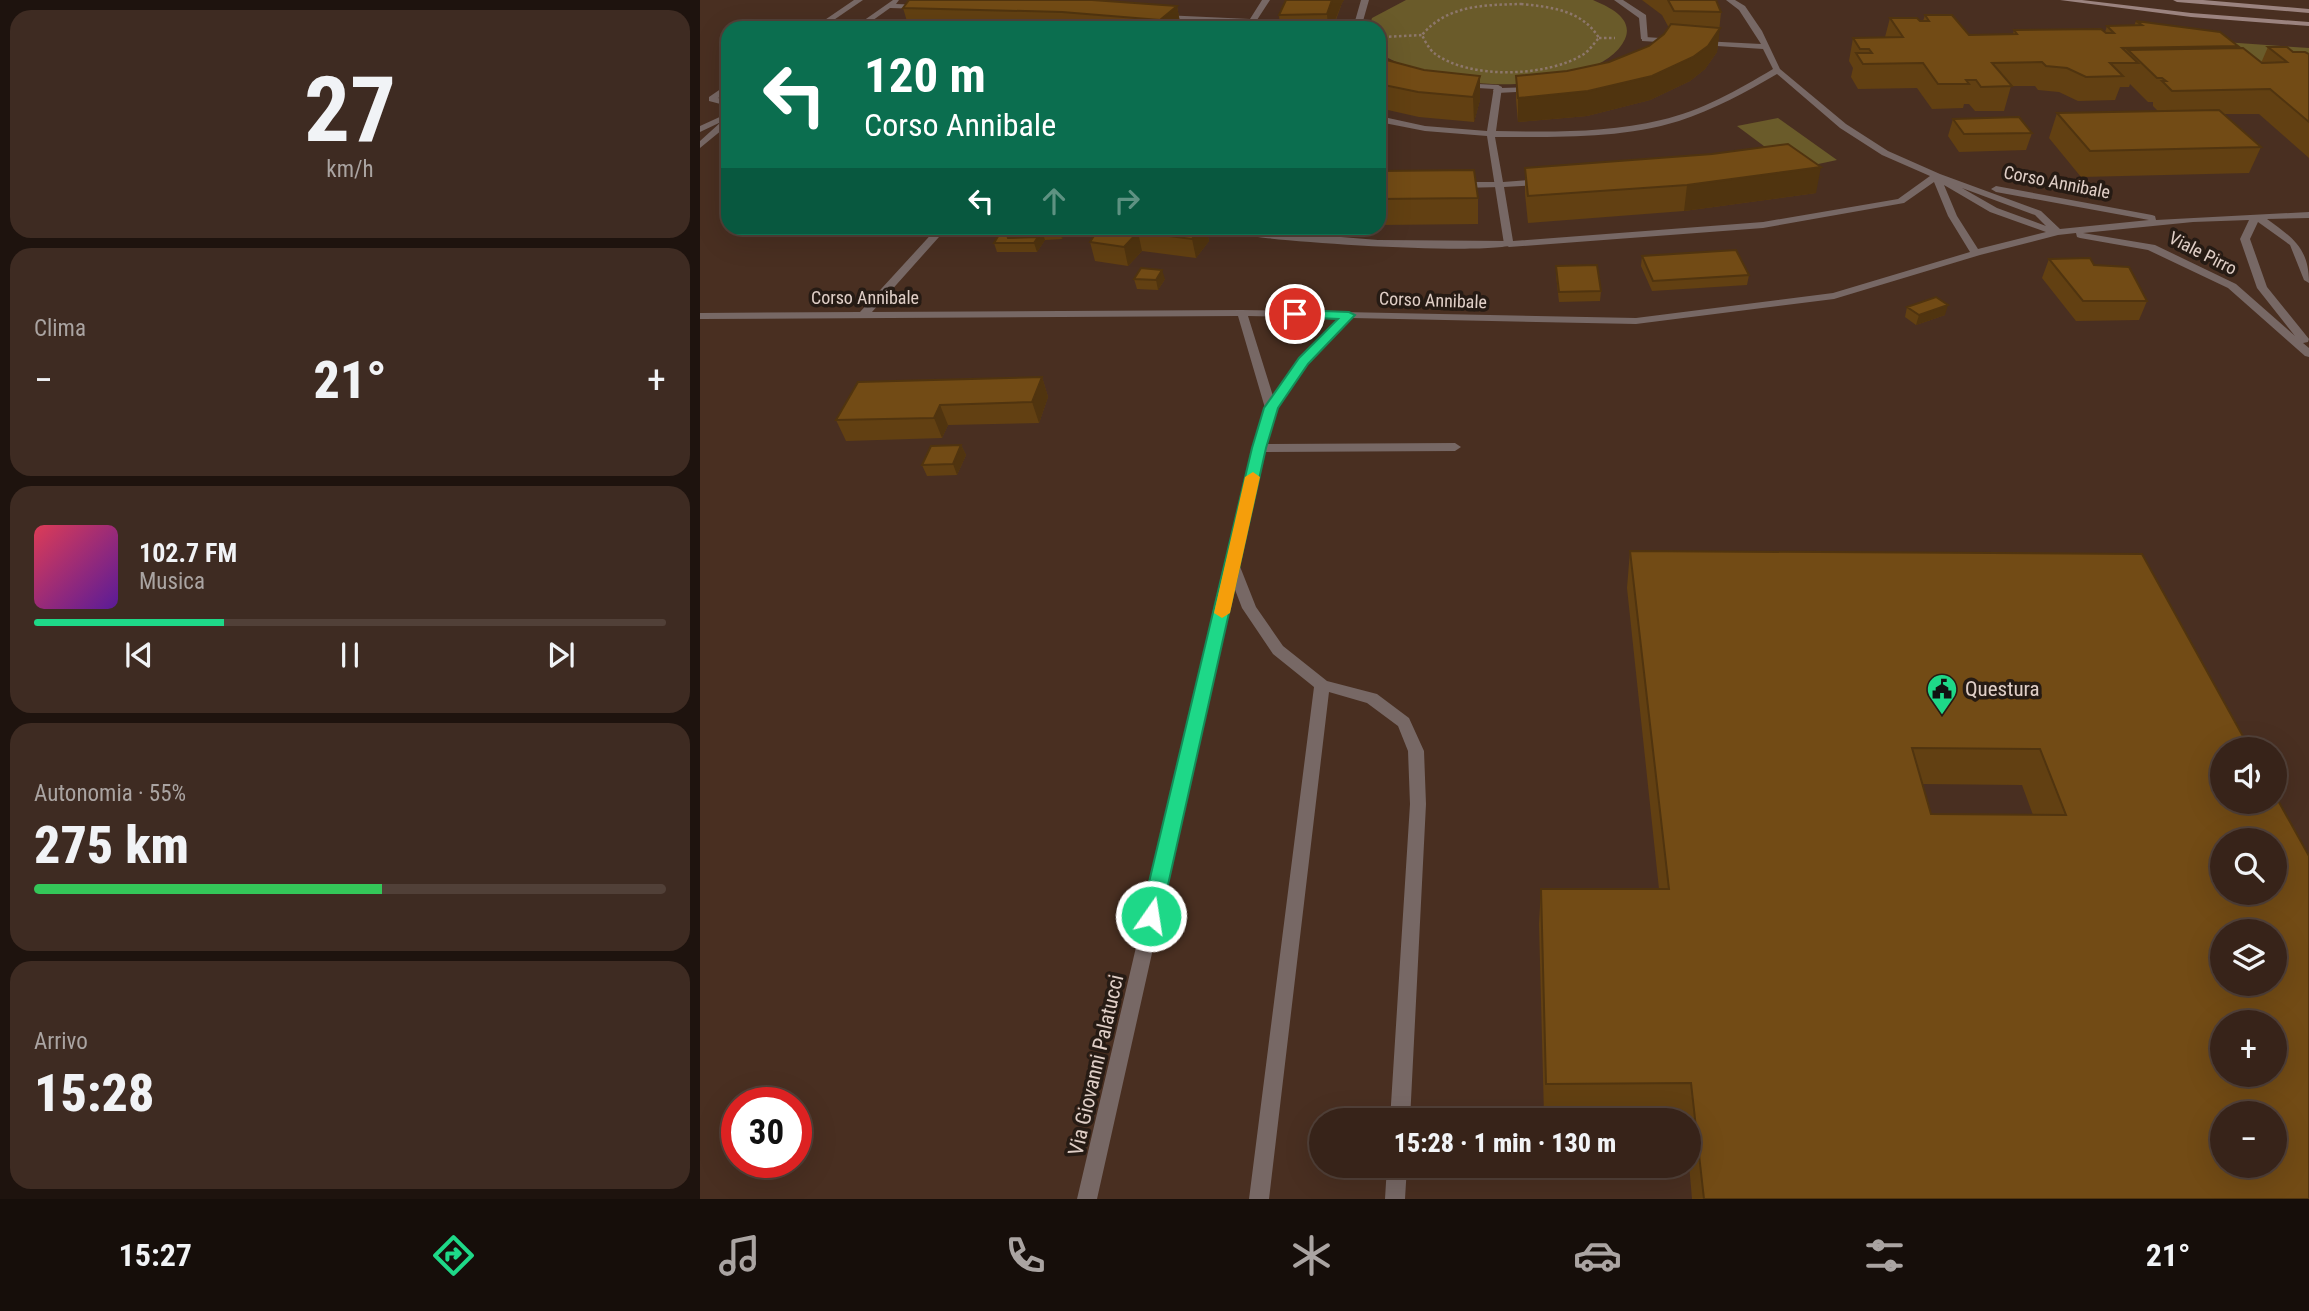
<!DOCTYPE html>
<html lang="it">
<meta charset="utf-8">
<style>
body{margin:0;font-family:"Roboto Condensed",sans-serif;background:#3e2b22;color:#f1f3f6;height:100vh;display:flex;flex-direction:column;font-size:26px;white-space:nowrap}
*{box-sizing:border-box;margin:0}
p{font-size:23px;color:#aaa4a2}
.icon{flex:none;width:38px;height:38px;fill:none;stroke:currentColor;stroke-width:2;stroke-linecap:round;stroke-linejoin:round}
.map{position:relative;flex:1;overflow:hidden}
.drawer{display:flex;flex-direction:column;gap:10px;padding:10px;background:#1e130e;width:700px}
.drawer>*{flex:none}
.hud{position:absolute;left:21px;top:21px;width:665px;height:214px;border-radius:21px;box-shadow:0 7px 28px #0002,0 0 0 2px #514038;background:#0b6e4f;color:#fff;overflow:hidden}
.fabs{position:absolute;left:1510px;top:737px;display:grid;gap:14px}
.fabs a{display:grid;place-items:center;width:77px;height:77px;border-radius:50%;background:#372319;box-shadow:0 7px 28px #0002,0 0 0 2px #514038;font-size:35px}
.speed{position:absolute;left:21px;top:1087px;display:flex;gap:14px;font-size:35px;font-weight:700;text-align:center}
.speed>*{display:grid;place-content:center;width:91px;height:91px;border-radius:50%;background:#372319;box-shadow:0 7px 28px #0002,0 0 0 2px #514038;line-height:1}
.speed .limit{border:10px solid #d22;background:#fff;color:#111}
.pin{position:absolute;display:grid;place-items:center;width:60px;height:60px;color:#fff;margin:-30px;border:4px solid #fff;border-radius:50%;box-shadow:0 2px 7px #0007}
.me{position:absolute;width:77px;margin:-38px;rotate:13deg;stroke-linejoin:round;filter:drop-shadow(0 0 5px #0008)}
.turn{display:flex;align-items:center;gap:24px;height:147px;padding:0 28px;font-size:32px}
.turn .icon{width:91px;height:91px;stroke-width:2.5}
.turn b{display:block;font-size:49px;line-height:60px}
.lanes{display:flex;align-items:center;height:66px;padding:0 28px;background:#0003;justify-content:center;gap:35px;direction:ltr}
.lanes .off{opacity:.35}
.big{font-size:52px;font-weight:800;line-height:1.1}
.drawer .widget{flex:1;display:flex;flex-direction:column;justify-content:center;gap:10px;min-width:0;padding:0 24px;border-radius:21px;background:#3e2b22}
.drawer .dial{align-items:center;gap:0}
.dial b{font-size:91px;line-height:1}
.song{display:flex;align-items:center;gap:21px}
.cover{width:84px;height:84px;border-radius:10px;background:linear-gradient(135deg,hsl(350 70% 55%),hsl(270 70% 35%))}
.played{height:7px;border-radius:4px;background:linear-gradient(90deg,#1ed888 30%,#514038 30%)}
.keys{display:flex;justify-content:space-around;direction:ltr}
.heat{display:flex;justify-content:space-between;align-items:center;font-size:38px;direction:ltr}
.charge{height:10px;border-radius:5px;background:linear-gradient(90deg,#34c759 55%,#514038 0)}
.trip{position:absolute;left:609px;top:1108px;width:392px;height:70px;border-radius:35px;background:#372319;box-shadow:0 7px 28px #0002,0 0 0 2px #514038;font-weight:800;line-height:70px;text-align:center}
.menu{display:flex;height:112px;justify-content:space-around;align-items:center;background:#160e0a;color:#aaa4a2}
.menu .icon{width:49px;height:49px}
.menu .current{color:#1ed888}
.menu b{font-size:32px;color:#f1f3f6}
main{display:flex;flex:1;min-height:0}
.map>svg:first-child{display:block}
.green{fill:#6a5b2a}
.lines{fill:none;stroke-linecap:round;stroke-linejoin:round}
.path{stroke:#8d776b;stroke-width:2.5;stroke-dasharray:2.5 2.5;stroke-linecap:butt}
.lane{fill:#776865;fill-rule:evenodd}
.street{fill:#776865;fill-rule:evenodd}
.secondary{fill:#9b837f;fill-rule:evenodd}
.wall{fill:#624012;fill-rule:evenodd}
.shaded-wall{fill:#50340f}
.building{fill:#724b15;stroke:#50340f;stroke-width:2;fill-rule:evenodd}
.route{fill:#1ed888;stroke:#148c58;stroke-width:2}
.slow{fill:#f59e0b}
.labels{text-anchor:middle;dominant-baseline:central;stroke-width:7;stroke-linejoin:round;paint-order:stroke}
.far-street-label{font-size:18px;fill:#e0cfc7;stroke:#261b14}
.poi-label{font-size:21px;fill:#e0cfc7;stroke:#261b14;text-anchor:start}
.street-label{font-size:21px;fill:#e0cfc7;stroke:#261b14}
</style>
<main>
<section class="drawer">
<div class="widget dial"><b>27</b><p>km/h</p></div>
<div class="widget"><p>Clima</p>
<div class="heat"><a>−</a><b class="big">21°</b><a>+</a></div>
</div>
<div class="widget">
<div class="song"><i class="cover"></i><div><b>102.7 FM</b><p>Musica</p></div></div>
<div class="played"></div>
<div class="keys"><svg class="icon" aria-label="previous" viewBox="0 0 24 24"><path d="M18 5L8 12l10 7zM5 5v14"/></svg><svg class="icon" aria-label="pause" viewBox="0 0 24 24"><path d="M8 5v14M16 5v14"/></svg><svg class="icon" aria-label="next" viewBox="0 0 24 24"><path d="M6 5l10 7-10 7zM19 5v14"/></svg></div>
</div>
<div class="widget"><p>Autonomia · 55%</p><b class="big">275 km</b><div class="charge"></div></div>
<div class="widget"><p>Arrivo</p><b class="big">15:28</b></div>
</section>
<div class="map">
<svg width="1609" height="1199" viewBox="0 0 1609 1199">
<rect width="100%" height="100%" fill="#492f21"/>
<path class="green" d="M706,0H893C909,7 934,18 925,39C911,71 847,82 816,84C772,86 719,77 681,54L679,28H669L672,18Z
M1524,42L1609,48V68L1535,62Z
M1078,118L1137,160L1095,169L1037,126Z"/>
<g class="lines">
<path class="path" d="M821,4C851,7 882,10 899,38C894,43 890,50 884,54C848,77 769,80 734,53C729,49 725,41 722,35C747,5 784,5 821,4Z
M684,37L722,35
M899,38H915"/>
<path class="lane" d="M154,0H163L122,28H113Z
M661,0H669L661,28H653Z
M914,0H923L946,15L948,41L941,39L939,18Z
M758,83L798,85L801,88L834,87L838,89L834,91L797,93L793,91L794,89L761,87H758Z
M25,86H28V92L18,98L28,101V106L9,101V97Z
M799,182L804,185L802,187L758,188L753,185L758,182Z
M531,228L678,240L809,241L814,244C796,256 576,242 546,235C540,233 535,231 531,228Z"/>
<path class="street" d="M193,0H199L196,4L222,5L226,7L222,9L190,8L162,28H153Z
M562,0H570L555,23L544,26L541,23L463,19L459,17L463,15L550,19Z
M1026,0H1035L1045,6L1062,31L1080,69L1146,124L1188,151L1240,174L1341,211L1360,229L1449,220L1296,192L1291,189L1296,186L1452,215L1455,216L1456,220L1609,212V218L1567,219C1593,238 1609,248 1609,283L1604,280L1590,245L1558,222L1550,239L1567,287L1609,339L1608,342L1603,343L1609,348V357L1605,356L1528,288L1448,250L1380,238L1377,237L1376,233L1358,235L1280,255L1134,299L936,324L652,318L608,363L577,408L566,444L755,443L761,447L755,451L564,452L539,564L556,607L583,646L627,681L677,694L709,718L724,751L726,804L710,1120H690L710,804L708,751L698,726L667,703L629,692L569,1199H549L614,687L573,654L542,608L534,587L397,1199H377L553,448L565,408L538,316L0,319V313L160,312L237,228H247L172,312L542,310L936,318L1133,293L1270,252L1248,216L1234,182L1204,203L1063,228L809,247L804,244L787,136L725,131L679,122V116L725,126L787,131L794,87L798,85L802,87L796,131C850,132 908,133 961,120C1001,111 1038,90 1073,69L1063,49L1002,45L998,43L1002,41L1061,44L1039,10ZM1077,74L1140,128L1182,155L1230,176L1198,199L1063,222L813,241L804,187L842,185L847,182L842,179L803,182L795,137C855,137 921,139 979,121C1013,110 1046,92 1077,74ZM1244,185L1290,212L1346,232L1278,249L1257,216ZM1262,188L1335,215L1346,226L1297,208ZM1549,220L1540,239L1557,288L1595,336L1536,284L1455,245L1383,233L1493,222ZM548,316L640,318L600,359L573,396Z
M945,37L975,39L979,41L975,43L942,41V37Z
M24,115L28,118V125L0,148V141L21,122L0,132V126Z
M687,1166H707L705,1199H685Z"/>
<path class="secondary" d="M1360,0H1382L1491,13L1609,22V26L1491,17Z
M1473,0H1503L1609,9V13L1477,2Z"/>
</g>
<path class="wall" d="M586,0H644L642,3L633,28H580L579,15Z
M942,0H1016L1021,12L1017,52L1005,69L990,81L950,100L887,116L818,122L816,100V76L867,71L909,62L949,46L964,34L969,28L962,15Z
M477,6L481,28H209L203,8Z
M1225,15L1269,35L1313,34L1314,30L1405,32L1407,26H1434L1436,21L1538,46L1537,48L1561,63L1568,47L1609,54V158L1559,114H1524L1561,147L1549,173L1381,177L1349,138L1357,113L1458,111L1453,106V102H1448L1430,84L1429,87H1420L1415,100L1378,101L1359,92L1338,90L1335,86H1311L1304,111H1275L1269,104H1264L1263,108L1232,109L1217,88L1158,89L1151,77L1153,68L1149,61L1153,38L1185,37L1190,18L1223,21Z
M679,58L724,70L780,76V100L774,122L719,117L679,108Z
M1253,119L1332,133L1326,150L1259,152L1248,136Z
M825,168L1116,193L984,211L828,223L825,194Z
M679,171L778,198V224L679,225Z
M303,228H382H368L362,239L345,240L337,252H297L294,243Z
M399,228H506L509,241L496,258L442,251L428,266L395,261L390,242Z
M942,256L1049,275L1047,285L952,291L941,266Z
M1349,259L1394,265L1447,301L1439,320L1376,321L1342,278Z
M856,266L901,291L900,301L859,302L856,275Z
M434,279H465L458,290L437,289Z
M1207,307L1245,315L1216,325L1205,317Z
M342,377L348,397L339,423L248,425L242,438L146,441L136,420Z
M261,445L266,455L257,475L227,476L222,465Z
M930,551L1442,554L1609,1199H992L989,1164V1120H984L983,1114L844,1115L839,924L841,889H959L927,588ZM1222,784L1322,785L1333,815L1231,814Z"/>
<path class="shaded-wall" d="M632,0H644L642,3L632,28H628L627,14Z
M477,6L481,28H462L460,20Z
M1020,28L1017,52L1005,69L990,81L950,100L887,116L818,122V98Z
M780,76V100L774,122L773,97Z
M1121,167L1116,193L984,211L987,185Z
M335,228H341L345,240L337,252L334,243L338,237Z
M359,228H368L362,239Z
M501,228H506L509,241L496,258L492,239Z
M438,232L442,251L428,266L424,247Z
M462,270L465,279L458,290L456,280Z
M1248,305L1245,315L1216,325L1219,315Z
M342,377L348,397L339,423L332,402Z
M240,405L248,425L242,438L234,418Z
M261,445L266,455L257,475L253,464Z"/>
<path class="building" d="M209,0H392L477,6L460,20L362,12L203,8Z
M586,0H632L627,14L579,15Z
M968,0H1016L1021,12L974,11Z
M1225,15H1252L1269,35L1317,34L1314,30L1401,29L1406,33H1414L1407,26L1442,25L1436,21L1520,32L1538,46L1422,48L1438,63H1410L1423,76L1386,77L1367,68L1346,66L1342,62L1292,63L1312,86L1281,87L1276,80H1266L1269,84H1238L1223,63L1163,64L1156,53H1172L1169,49H1160L1153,38L1203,37L1190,18H1217L1220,21H1229Z
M628,23L633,28H581L580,27Z
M971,24L1020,28L1008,46L993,57L952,76L888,91L818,98L816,76L867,71L909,62L949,46L964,34Z
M1568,47H1587L1593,52H1605L1609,54V122L1570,89L1472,91L1462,81H1466L1462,78H1457L1428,50L1543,48L1562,63L1587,62Z
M679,58L724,70L780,76L773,97L718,92L679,84Z
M1519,110L1561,147L1390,151L1357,113Z
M1319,117L1332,133L1264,134L1253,119Z
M1088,144L1121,167L987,185L828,196L825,168L1012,154Z
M774,170L778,198L679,199V171Z
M303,228H305L308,238L338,237L334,243H294Z
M399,228H501L492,239L438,232L424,247L390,242Z
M1036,250L1049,275L953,281L942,256Z
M1390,258L1394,265L1429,267L1447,301H1383L1349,259Z
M897,265L901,291L859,292L856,266Z
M441,268L462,270L456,280L434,279Z
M1236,297L1248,305L1219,315L1207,307Z
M342,377L332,402L240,405L234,418L136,420L158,382Z
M261,445L253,464L222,465L231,446Z
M930,551L1442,554L1550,749H1522V802H1575V795L1609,856V1199H1004L991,1083L846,1084L841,889H969ZM1212,748L1340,749L1366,815L1231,814ZM1522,840H1575V892H1522ZM1522,931H1575V984H1522ZM1522,1022H1575V1074H1522ZM1522,1113H1575V1166H1522Z"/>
<path class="route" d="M595,310L649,312L655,315L608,364L578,408L566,448L461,916L458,922L451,925L444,922L441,916L552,448L564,408L599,358L638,319L591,317V311Z"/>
<path class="slow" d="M553,472L560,477L530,613L522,618L514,613L545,477Z"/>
<defs>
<g id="civic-pin" transform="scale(1.575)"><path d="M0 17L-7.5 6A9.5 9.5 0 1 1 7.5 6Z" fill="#1ed888" stroke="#261b14"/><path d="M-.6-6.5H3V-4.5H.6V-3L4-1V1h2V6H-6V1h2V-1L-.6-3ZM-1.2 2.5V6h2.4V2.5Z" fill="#111"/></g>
</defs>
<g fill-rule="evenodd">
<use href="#civic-pin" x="1242" y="689"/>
</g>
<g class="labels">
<g class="far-street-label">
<text transform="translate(1357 182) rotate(11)">Corso Annibale</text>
<text transform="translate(1503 253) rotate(27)">Viale Pirro</text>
<text x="165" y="297">Corso Annibale</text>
<text transform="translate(733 300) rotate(2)">Corso Annibale</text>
</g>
<g class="poi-label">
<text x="1265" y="689">Questura</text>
</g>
<g class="street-label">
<text transform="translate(396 1065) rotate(-77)">Via Giovanni Palatucci</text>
</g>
</g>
</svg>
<div class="fabs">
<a><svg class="icon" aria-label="sound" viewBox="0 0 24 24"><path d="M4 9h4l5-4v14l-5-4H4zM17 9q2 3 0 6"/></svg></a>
<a><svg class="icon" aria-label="search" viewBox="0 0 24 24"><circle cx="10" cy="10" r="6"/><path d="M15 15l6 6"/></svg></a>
<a><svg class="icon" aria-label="layers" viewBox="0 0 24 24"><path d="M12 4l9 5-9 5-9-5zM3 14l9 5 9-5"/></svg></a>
<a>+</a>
<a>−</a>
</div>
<div class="speed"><div class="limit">30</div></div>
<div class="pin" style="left:595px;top:314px;background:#d93025"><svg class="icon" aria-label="arrive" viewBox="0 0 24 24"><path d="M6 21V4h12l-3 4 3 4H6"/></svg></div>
<svg class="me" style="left:451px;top:916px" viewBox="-20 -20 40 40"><circle r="17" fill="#1ed888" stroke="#fff" stroke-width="3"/><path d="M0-11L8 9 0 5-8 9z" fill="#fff"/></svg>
<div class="trip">15:28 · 1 min · 130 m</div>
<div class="hud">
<div class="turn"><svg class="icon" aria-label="left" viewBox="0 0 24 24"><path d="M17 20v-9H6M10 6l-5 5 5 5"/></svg><div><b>120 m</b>Corso Annibale</div></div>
<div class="lanes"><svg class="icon" aria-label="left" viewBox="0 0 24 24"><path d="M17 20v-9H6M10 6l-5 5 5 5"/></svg><svg class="icon off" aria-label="ahead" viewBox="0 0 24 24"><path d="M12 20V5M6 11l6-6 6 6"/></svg><svg class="icon off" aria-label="right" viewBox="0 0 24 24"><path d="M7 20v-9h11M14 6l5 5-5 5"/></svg></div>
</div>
</div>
</main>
<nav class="menu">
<b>15:27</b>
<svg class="icon current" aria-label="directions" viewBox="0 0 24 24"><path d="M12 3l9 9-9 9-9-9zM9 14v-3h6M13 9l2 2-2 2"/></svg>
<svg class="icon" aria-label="music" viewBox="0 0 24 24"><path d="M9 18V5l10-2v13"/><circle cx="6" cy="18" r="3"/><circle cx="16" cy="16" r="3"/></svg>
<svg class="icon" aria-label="phone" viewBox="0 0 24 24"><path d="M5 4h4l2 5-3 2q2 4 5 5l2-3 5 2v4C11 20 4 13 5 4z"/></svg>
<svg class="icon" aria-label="climate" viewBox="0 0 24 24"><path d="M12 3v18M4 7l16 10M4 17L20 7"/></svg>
<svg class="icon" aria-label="car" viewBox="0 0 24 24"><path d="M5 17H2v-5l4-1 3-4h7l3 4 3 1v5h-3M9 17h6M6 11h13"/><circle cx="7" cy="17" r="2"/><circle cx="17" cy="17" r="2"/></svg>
<svg class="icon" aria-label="filters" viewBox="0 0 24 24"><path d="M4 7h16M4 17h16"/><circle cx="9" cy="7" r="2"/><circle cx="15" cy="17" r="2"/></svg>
<b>21°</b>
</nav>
